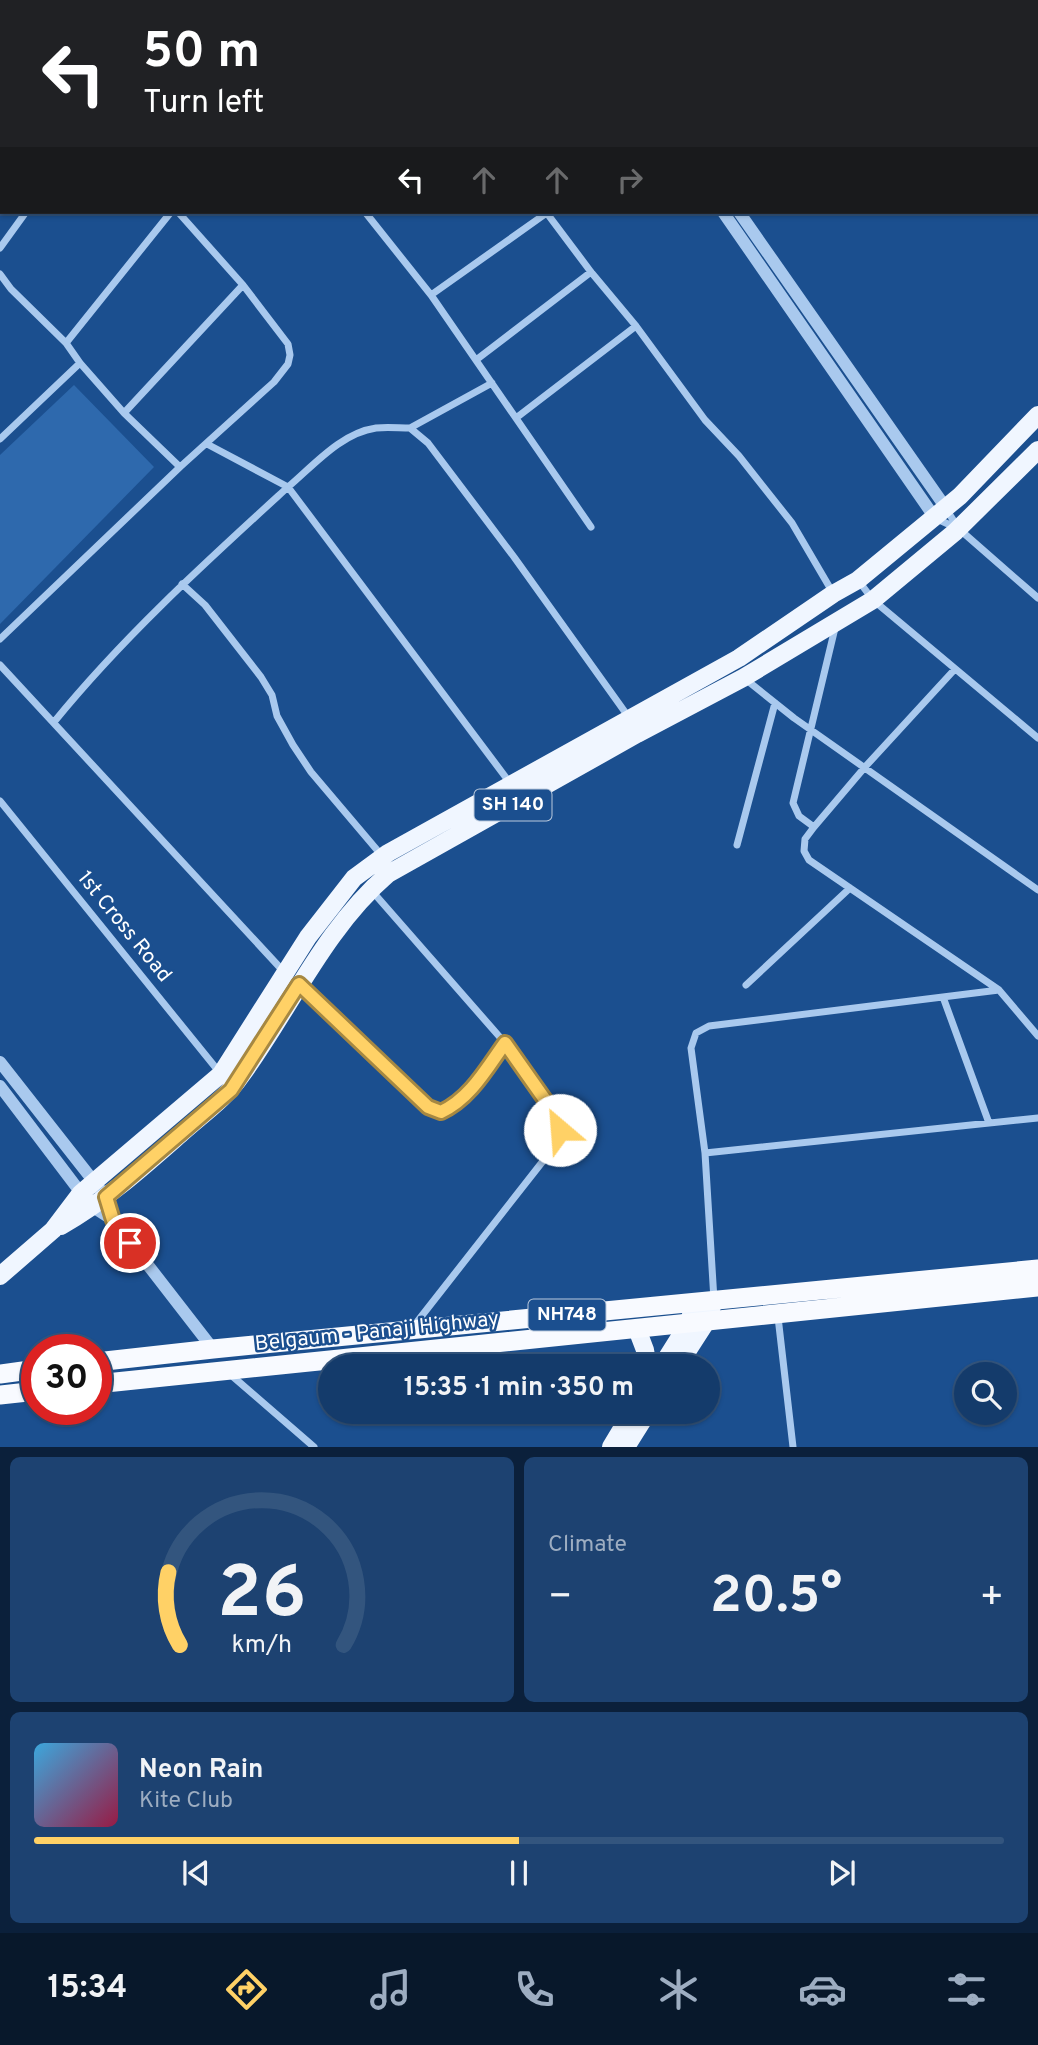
<!DOCTYPE html>
<meta charset="utf-8">
<style>
body{margin:0;font-family:Overpass,sans-serif;background:#1d4271;color:#f1f3f6;height:100vh;display:flex;flex-direction:column;font-size:26px;white-space:nowrap}
*{box-sizing:border-box;margin:0}
p{font-size:23px;color:#9dadc1}
.icon{flex:none;width:38px;height:38px;fill:none;stroke:currentColor;stroke-width:2;stroke-linecap:round;stroke-linejoin:round}
.map{position:relative;height:1447px;overflow:hidden}
.details{display:flex;flex-direction:column;gap:10px;padding:10px;background:#0b203b;flex:1}
.details>*{flex:none}
.banner{position:absolute;left:0px;top:0px;width:1040px;height:214px;box-shadow:0 2px 5px #0004,0 0 0 2px #33557e;background:#202124;color:#fff;overflow:hidden}
.fabs{position:absolute;left:954px;top:1362px;display:grid;gap:14px}
.fabs a{display:grid;place-items:center;width:63px;height:63px;border-radius:50%;background:#143b6b;box-shadow:0 2px 5px #0004,0 0 0 2px #33557e;font-size:35px}
.speed{position:absolute;left:21px;top:1334px;display:flex;gap:14px;font-size:35px;font-weight:700;text-align:center}
.speed>*{display:grid;place-content:center;width:91px;height:91px;border-radius:50%;background:#143b6b;box-shadow:0 2px 5px #0004,0 0 0 2px #33557e;line-height:1}
.speed .limit{border:10px solid #d22;background:#fff;color:#111}
.pin{position:absolute;display:grid;place-items:center;width:60px;height:60px;color:#fff;margin:-30px;border:4px solid #fff;border-radius:50%;box-shadow:0 2px 7px #0007}
.me{position:absolute;width:77px;margin:-38px;rotate:333deg;stroke-linejoin:round;filter:drop-shadow(0 0 5px #0008)}
.turn{display:flex;align-items:center;gap:24px;height:147px;padding:0 28px;font-size:32px}
.turn .icon{width:91px;height:91px;stroke-width:2.5}
.turn b{display:block;font-size:49px;line-height:60px}
.lanes{display:flex;align-items:center;height:66px;padding:0 28px;background:#0003;justify-content:center;gap:35px;direction:ltr}
.lanes .off{opacity:.35}
.big{font-size:52px;font-weight:700;line-height:1.1}
.details .widget{flex:1;display:flex;flex-direction:column;justify-content:center;gap:10px;min-width:0;padding:0 24px;border-radius:10px;background:#1d4271}
.details .dial{align-items:center;gap:0}
.dial svg{height:182px;overflow:visible;fill:none;stroke:#33557e;stroke-width:7;stroke-linecap:round;text-anchor:middle}
.dial text{fill:#f1f3f6;stroke:none}
.song{display:flex;align-items:center;gap:21px}
.cover{width:84px;height:84px;border-radius:10px;background:linear-gradient(135deg,hsl(200 70% 55%),hsl(340 70% 35%))}
.played{height:7px;border-radius:4px;background:linear-gradient(90deg,#ffd166 50%,#33557e 50%)}
.keys{display:flex;justify-content:space-around;direction:ltr}
.heat{display:flex;justify-content:space-between;align-items:center;font-size:38px;direction:ltr}
.details .tiles{flex:1;display:grid;gap:10px;grid-template-columns:1fr 1fr}
.widget:last-child{grid-column:span 2}
.trip{position:absolute;left:318px;top:1354px;width:402px;height:70px;border-radius:35px;background:#143b6b;box-shadow:0 2px 5px #0004,0 0 0 2px #33557e;font-weight:700;line-height:70px;text-align:center}
.tab-bar{display:flex;height:112px;justify-content:space-around;align-items:center;background:#08182b;color:#9dadc1}
.tab-bar .icon{width:49px;height:49px}
.tab-bar .current{color:#ffd166}
.tab-bar b{font-size:32px;color:#f1f3f6}
.map>svg:first-child{display:block}
.green{fill:#2e69ad}
.lines{fill:none;stroke-linecap:round;stroke-linejoin:round}
.minor{stroke:#a9c9ee;stroke-width:7}
.tertiary{stroke:#a9c9ee;stroke-width:12}
.primary{stroke:#f0f6ff;stroke-width:18}
.trunk{stroke:#f8faff;stroke-width:19}
.route-casing{stroke:#a68842;stroke-width:18}
.route{stroke:#ffd166;stroke-width:12}
.labels{text-anchor:middle;dominant-baseline:central;stroke-width:5;stroke-linejoin:round;paint-order:stroke}
.shield{fill:#1b4f8f;stroke:#bbcadd;stroke-width:2}
.shield-label{font-size:19px;font-weight:bold;fill:#fff}
.street-label{font-size:21px;fill:#fff;stroke:#1b4f8f}
</style>
<div class="map">
<svg width="1038" height="1447" viewBox="0 0 1038 1447">
<rect width="100%" height="100%" fill="#1b4f8f"/>
<path class="green" d="M74,385L154,467L0,624V455Z"/>
<g class="lines">
<path class="minor" d="M22,0L23,2
M190,0L192,2
M387,0L388,2
M784,0L785,2
M856,0L857,2
M985,0L987,2
M176,2L178,0
M417,2L419,0
M620,2L622,0
M696,2L698,0
M1038,22V21
M365,212L431,295L591,527
M546,212L591,272L636,326L705,420L739,456L792,523L833,593
M0,248L26,212
M0,274L11,289L66,343L80,363L124,413L180,467
M431,295L548,212
M66,343L171,212
M476,360L591,272
M124,413L243,285
M516,418L636,326
M410,428L492,383
M0,439L80,363
M207,444L288,487C314,465 341,433 376,428C387,427 399,428 410,428L428,443L514,557L630,719
M937,519L959,529L946,509
M959,529L1038,598
M858,580L873,600L1038,738
M182,584L205,605L261,677L272,695L277,716L293,745L311,772L383,857
M0,639L180,467L274,382L288,364L290,355L288,344L243,285L178,212
M0,665L285,973
M744,678L794,718L1038,890
M54,722C124,636 206,562 288,487L510,783
M0,801L220,1073
M814,827L799,816L793,803L836,624
M737,845L775,703
M372,891L505,1043L555,1114L560,1130L543,1161L413,1327
M746,985L850,888
M302,987L428,1107L441,1112C470,1099 487,1068 505,1043
M999,990L1038,1036
M943,997L989,1123
M705,1153L1038,1118
M714,1300L705,1153L691,1048L696,1033L709,1026L999,990L809,860L804,851L805,839L814,827L865,767L955,669
M778,1317L793,1447
M231,1375L314,1447"/>
<path class="tertiary" d="M575,0L577,2
M595,0L596,2
M723,212L935,518
M739,212L946,508
M0,1062L106,1197L113,1220
M0,1086L81,1193L93,1207L113,1220L213,1349"/>
<path class="primary" d="M61,1226C108,1199 143,1167 184,1131C203,1114 226,1098 241,1076C290,1009 324,929 388,874L637,734L743,678L873,600L955,532L1038,450
M0,1276L53,1230L81,1193L221,1074L308,937L354,878L388,853L739,658L833,594L858,580L960,496L1038,415
M637,1329L645,1350L648,1367
M661,1367L688,1324L695,1303
M677,1367L706,1322L714,1301
M611,1447L632,1412
M626,1447L648,1412"/>
<path class="trunk" d="M96,1362L213,1349L1038,1269
M0,1374L37,1369
M96,1384L1038,1287
M0,1395L37,1391"/>
</g>
<g class="lines">
<g class="route-casing">
<path id="route" d="M130,1243L113,1220L106,1197L231,1090L299,984L428,1107L441,1112C470,1099 487,1068 505,1043L555,1114L560,1130"/>
</g>
<use href="#route" class="route"/>
</g>
<g class="labels">
<g class="shield">
<rect x="474.5" y="789.5" width="77" height="31" rx="5"/>
<rect x="528.5" y="1299.5" width="77" height="31" rx="5"/>
</g>
<g class="shield-label">
<text x="513" y="805">SH 140</text>
<text x="567" y="1315">NH748</text>
</g>
<g class="street-label">
<text transform="translate(124 927) rotate(51)">1st Cross Road</text>
<text transform="translate(377 1332) rotate(-6)">Belgaum - Panaji Highway</text>
</g>
</g>
</svg>
<div class="fabs">
<a><svg class="icon" aria-label="search" viewBox="0 0 24 24"><circle cx="10" cy="10" r="6"/><path d="M15 15l6 6"/></svg></a>
</div>
<div class="speed"><div class="limit">30</div></div>
<div class="pin" style="left:130px;top:1243px;background:#d93025"><svg class="icon" aria-label="arrive" viewBox="0 0 24 24"><path d="M6 21V4h12l-3 4 3 4H6"/></svg></div>
<svg class="me" style="left:560px;top:1130px" viewBox="-20 -20 40 40"><circle r="19" fill="#fff"/><path d="M0-13L10 11 0 6-10 11z" fill="#ffd166"/></svg>
<div class="trip">15:35 · 1 min · 350 m</div>
<div class="banner">
<div class="turn"><svg class="icon" aria-label="left" viewBox="0 0 24 24"><path d="M17 20v-9H6M10 6l-5 5 5 5"/></svg><div><b>50 m</b>Turn left</div></div>
<div class="lanes"><svg class="icon" aria-label="left" viewBox="0 0 24 24"><path d="M17 20v-9H6M10 6l-5 5 5 5"/></svg><svg class="icon off" aria-label="ahead" viewBox="0 0 24 24"><path d="M12 20V5M6 11l6-6 6 6"/></svg><svg class="icon off" aria-label="ahead" viewBox="0 0 24 24"><path d="M12 20V5M6 11l6-6 6 6"/></svg><svg class="icon off" aria-label="right" viewBox="0 0 24 24"><path d="M7 20v-9h11M14 6l5 5-5 5"/></svg></div>
</div>
</div>
<section class="details">
<div class="tiles">
<div class="widget dial"><svg viewBox="0 0 100 80">
<path d="M14 69A42 42 0 1 1 86 69"/>
<path d="M14 69A42 42 0 0 1 9 37" stroke="#ffd166"/>
<text x="50" y="56" font-size="32" font-weight="700">26</text>
<text x="50" y="72" font-size="11">km/h</text>
</svg></div>
<div class="widget"><p>Climate</p>
<div class="heat"><a>−</a><b class="big">20.5°</b><a>+</a></div>
</div>
<div class="widget">
<div class="song"><i class="cover"></i><div><b>Neon Rain</b><p>Kite Club</p></div></div>
<div class="played"></div>
<div class="keys"><svg class="icon" aria-label="previous" viewBox="0 0 24 24"><path d="M18 5L8 12l10 7zM5 5v14"/></svg><svg class="icon" aria-label="pause" viewBox="0 0 24 24"><path d="M8 5v14M16 5v14"/></svg><svg class="icon" aria-label="next" viewBox="0 0 24 24"><path d="M6 5l10 7-10 7zM19 5v14"/></svg></div>
</div>
</div>
</section>
<nav class="tab-bar">
<b>15:34</b>
<svg class="icon current" aria-label="directions" viewBox="0 0 24 24"><path d="M12 3l9 9-9 9-9-9zM9 14v-3h6M13 9l2 2-2 2"/></svg>
<svg class="icon" aria-label="music" viewBox="0 0 24 24"><path d="M9 18V5l10-2v13"/><circle cx="6" cy="18" r="3"/><circle cx="16" cy="16" r="3"/></svg>
<svg class="icon" aria-label="phone" viewBox="0 0 24 24"><path d="M5 4h4l2 5-3 2q2 4 5 5l2-3 5 2v4C11 20 4 13 5 4z"/></svg>
<svg class="icon" aria-label="climate" viewBox="0 0 24 24"><path d="M12 3v18M4 7l16 10M4 17L20 7"/></svg>
<svg class="icon" aria-label="car" viewBox="0 0 24 24"><path d="M5 17H2v-5l4-1 3-4h7l3 4 3 1v5h-3M9 17h6M6 11h13"/><circle cx="7" cy="17" r="2"/><circle cx="17" cy="17" r="2"/></svg>
<svg class="icon" aria-label="filters" viewBox="0 0 24 24"><path d="M4 7h16M4 17h16"/><circle cx="9" cy="7" r="2"/><circle cx="15" cy="17" r="2"/></svg>
</nav>
